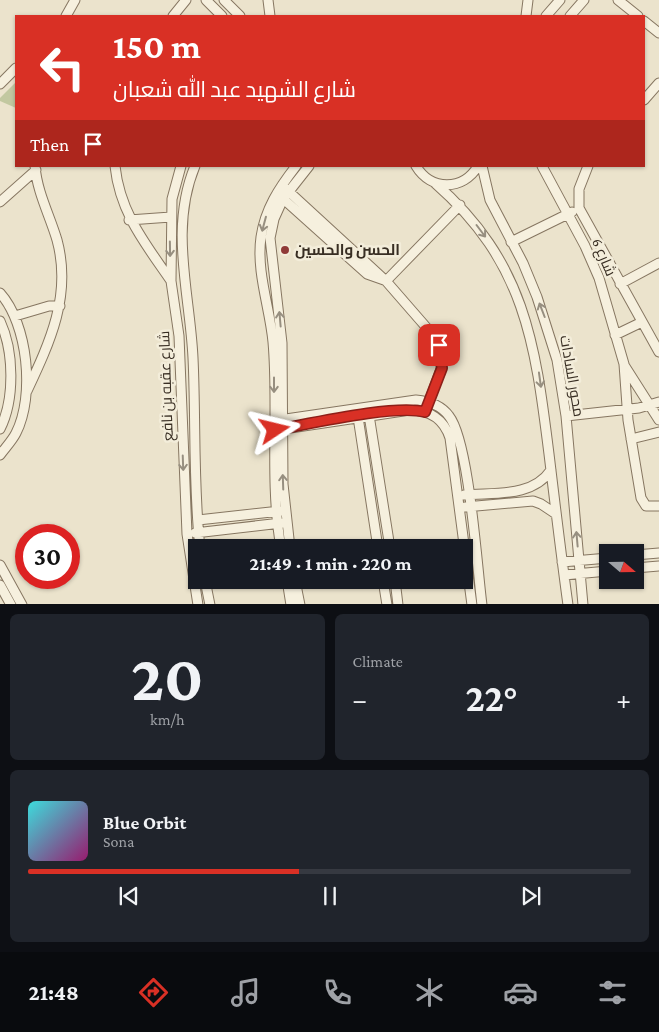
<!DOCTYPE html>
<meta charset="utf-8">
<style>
body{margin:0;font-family:"Crimson Pro",Cairo,serif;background:#20242c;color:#f1f3f6;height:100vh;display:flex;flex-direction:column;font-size:19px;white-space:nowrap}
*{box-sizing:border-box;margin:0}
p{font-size:16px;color:#9ea1a6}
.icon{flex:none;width:28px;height:28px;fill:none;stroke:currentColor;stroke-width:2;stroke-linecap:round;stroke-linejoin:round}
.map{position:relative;height:604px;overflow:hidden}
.side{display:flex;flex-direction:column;gap:10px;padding:10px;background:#0d0f14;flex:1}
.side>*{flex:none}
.hud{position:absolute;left:15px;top:15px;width:630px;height:152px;border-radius:0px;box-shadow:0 1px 4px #0004;background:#d93025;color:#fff;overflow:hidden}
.needle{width:32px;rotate:110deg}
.tools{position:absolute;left:599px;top:544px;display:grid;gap:10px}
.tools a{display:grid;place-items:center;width:45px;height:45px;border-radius:0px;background:#171b24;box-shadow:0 1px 4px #0004;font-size:25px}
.speed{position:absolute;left:15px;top:524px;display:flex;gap:10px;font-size:25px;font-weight:700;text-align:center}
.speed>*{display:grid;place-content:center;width:65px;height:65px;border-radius:50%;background:#171b24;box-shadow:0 1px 4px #0004;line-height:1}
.speed .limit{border:8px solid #d22;background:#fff;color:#111}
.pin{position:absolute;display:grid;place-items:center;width:42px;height:42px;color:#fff;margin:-21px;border-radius:10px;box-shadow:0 2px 8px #0006}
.me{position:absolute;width:55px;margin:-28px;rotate:80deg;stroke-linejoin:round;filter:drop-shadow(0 0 4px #0008)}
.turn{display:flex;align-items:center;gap:18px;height:105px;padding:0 15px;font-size:22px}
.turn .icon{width:65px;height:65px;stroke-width:2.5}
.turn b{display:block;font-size:35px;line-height:42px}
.then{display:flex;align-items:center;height:48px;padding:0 15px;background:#0003;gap:10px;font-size:19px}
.big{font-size:38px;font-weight:700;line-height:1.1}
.side .tile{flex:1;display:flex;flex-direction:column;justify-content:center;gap:8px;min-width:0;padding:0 18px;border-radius:8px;background:#20242c}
.side .dial{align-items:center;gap:0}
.dial b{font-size:65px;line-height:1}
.song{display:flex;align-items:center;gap:15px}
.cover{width:60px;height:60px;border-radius:8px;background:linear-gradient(135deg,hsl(180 70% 55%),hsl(320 70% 35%))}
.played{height:5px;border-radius:2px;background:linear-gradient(90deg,#d93025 45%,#363941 45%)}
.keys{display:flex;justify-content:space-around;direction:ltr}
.heat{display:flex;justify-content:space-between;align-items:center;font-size:28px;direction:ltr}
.side .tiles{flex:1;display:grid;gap:10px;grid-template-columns:1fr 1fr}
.tile:last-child{grid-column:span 2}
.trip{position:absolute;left:188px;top:539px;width:285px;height:50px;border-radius:0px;background:#171b24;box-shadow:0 1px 4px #0004;font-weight:700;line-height:50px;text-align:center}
.menu{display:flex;height:80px;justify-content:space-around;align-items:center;background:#090b0e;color:#9ea1a6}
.menu .icon{width:35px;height:35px}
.menu .on{color:#d93025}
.menu b{font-size:22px;color:#f1f3f6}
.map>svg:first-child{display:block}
.green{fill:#c2c8a0}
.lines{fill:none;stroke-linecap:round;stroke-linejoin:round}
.minor-casing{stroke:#867661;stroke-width:11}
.minor{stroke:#f6f0de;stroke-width:9}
.oneway{stroke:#978f80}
.route-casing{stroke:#8d1f18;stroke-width:12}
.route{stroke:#d93025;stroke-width:9}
.poi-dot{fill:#8f3a37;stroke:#f3edda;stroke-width:2}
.labels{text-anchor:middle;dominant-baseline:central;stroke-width:5;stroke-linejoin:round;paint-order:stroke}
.poi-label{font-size:15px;font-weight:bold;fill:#382e23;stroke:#f3edda;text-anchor:start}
.street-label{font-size:15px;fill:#382e23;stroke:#f3edda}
</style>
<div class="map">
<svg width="659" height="605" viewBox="0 0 659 605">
<rect width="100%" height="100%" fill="#ebe3cc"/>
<path class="green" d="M16,82V108L0,101V98Z"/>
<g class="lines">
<g class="minor-casing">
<path id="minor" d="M206,0L222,16
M224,0L240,16
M268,0L270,16
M618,0L638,16
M66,16L75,0
M173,16L186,0
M526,16L528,0
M546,16L560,0
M570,16L584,0
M644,21L659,33
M0,84L16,68
M644,100L659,83
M115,166C120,213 145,243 171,281
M181,166L172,199L171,281L179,336L187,534L198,605
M195,166C169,229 190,293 193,358C196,421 193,484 200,548
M416,166C431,191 463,191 478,166
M482,166L490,200L523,263L537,297L557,360L566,416L583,605
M542,166L585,246L599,278L624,364L628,420L641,498L646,506H659
M588,166L579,189V208L659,352
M435,183C525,262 535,342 549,454C555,504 561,554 568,605
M286,189L386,281L433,335L442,357L441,369L427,407
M280,196L367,274L384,280
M0,202L36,170
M129,220L171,217
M511,242L572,212
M386,281L460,205
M620,284L659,263
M0,293C28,324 35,396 16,433C12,441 5,448 0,455
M15,316L49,306H60
M0,321C14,351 15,399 0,429
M615,335L642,322
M624,365L659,420
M27,391C50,342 72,295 57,240C50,216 37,192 35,166
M369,415L390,548
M566,416L639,408L659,402
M358,417L378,548
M279,420L416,400C428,401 441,405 449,416C469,441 477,567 482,605
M277,430L410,410C429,410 444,419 450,438L472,605
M631,439L659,432
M464,495C494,492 532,498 551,470
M465,507L533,501L541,504L556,514
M198,520L280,511
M195,533L281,523
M281,548C269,479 279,411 273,342C270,308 256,272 261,237C265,209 279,188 296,166
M290,548L283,484L282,343L270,238L274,219L283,199L309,166
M635,555L659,553
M562,562L608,558
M0,565L22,605
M635,568L659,566
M564,575L608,571
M205,580L210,605
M287,580L291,605
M295,580L300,605
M383,580L387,605
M395,580L398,605
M0,585L11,605"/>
</g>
<use href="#minor" class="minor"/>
</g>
<defs><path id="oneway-shaft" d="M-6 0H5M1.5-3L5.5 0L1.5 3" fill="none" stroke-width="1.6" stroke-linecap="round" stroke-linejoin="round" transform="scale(1.25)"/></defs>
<g class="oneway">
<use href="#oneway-shaft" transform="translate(264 224) rotate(105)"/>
<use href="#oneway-shaft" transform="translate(481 231) rotate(53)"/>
<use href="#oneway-shaft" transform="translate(170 249) rotate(89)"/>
<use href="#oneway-shaft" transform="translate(542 310) rotate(-111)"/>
<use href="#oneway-shaft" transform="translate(280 319) rotate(-95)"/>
<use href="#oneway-shaft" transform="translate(540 380) rotate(82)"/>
<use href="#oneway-shaft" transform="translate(274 385) rotate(90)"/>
<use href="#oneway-shaft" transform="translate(183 463) rotate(88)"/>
<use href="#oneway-shaft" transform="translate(283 482) rotate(-92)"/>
<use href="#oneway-shaft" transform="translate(577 539) rotate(-95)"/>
</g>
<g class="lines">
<g class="route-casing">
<path id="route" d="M275,430C309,424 395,404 425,412L442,368L439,345"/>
</g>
<use href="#route" class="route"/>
</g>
<circle class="poi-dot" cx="285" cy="250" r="5"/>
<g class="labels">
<g class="poi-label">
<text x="295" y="250">الحسن والحسين</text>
</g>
<g class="street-label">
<text transform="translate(604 257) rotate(67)">شارع 6</text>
<text transform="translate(572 376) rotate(80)">محور السادات</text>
<text transform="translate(166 386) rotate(-92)">شارع عقبه بن نافع</text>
</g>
</g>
</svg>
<div class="tools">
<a><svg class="needle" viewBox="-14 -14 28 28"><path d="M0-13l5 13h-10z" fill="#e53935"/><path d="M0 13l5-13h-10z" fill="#9ea1a6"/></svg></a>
</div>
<div class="speed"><div class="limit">30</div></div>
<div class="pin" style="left:439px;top:345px;background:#d93025"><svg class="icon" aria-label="arrive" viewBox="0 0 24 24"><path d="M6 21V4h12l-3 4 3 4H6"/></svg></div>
<svg class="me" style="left:275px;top:430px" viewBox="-20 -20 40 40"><path d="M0-17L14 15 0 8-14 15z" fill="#d93025" stroke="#fff" stroke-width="4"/></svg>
<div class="trip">21:49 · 1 min · 220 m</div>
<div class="hud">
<div class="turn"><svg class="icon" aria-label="left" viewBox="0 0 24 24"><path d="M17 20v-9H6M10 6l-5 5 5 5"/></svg><div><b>150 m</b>شارع الشهيد عبد الله شعبان</div></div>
<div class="then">Then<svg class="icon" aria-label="arrive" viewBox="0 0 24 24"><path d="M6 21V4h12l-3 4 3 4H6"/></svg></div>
</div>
</div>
<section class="side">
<div class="tiles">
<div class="tile dial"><b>20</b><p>km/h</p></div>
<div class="tile"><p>Climate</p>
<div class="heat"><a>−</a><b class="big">22°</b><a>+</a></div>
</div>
<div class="tile">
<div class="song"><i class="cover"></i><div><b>Blue Orbit</b><p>Sona</p></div></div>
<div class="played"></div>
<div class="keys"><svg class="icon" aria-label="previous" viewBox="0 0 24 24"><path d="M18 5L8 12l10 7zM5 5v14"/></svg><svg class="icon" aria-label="pause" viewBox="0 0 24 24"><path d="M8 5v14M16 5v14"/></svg><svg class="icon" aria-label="next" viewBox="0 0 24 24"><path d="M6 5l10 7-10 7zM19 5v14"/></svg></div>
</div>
</div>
</section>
<nav class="menu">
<b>21:48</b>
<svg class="icon on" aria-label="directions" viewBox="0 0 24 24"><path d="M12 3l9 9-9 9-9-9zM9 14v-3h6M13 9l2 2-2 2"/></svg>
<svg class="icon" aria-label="music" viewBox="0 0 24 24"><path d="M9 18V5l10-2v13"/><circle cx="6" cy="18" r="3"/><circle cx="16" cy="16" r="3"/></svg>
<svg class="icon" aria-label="phone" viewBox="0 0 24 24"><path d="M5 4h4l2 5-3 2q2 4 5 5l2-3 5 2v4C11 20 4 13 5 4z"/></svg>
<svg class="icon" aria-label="climate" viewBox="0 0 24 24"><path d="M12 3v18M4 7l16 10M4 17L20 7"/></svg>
<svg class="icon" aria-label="car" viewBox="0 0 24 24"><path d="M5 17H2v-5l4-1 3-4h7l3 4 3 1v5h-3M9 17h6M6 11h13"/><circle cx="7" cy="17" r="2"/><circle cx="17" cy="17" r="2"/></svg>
<svg class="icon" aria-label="filters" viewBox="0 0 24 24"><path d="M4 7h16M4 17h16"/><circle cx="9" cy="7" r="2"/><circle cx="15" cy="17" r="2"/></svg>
</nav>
